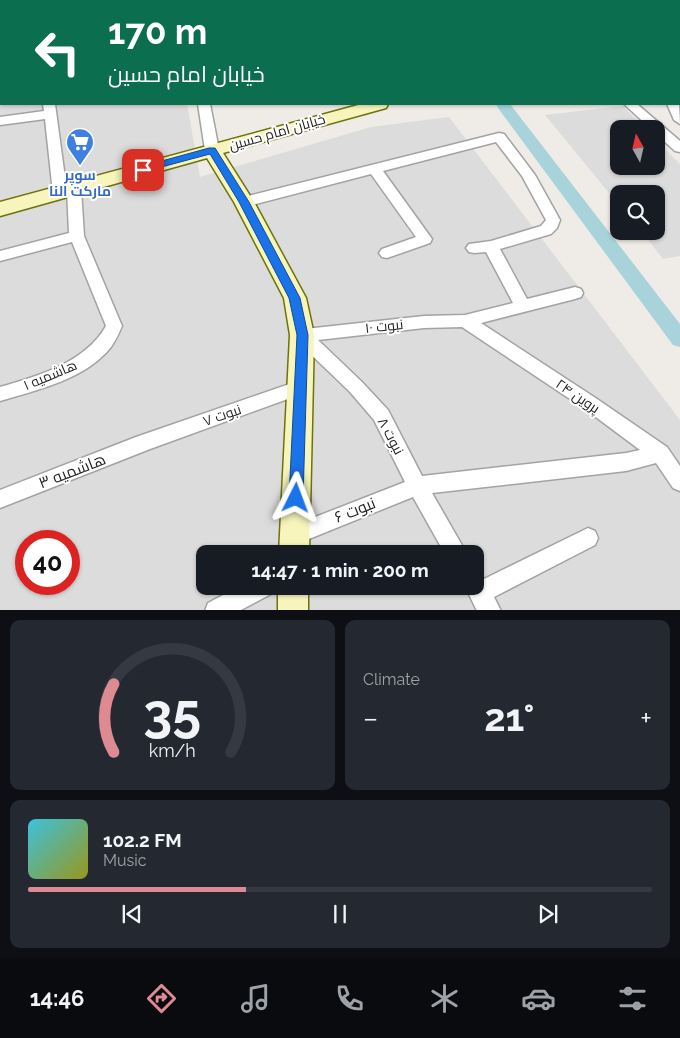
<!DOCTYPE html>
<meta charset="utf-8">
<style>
body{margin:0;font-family:Raleway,Cairo,sans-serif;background:#242831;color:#f1f3f6;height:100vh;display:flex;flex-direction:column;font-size:19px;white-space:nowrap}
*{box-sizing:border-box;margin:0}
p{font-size:16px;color:#9ea1a6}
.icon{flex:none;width:28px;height:28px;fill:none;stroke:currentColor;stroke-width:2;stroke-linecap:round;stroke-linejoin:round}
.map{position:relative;height:610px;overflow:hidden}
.details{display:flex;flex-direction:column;gap:10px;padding:10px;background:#0d0f14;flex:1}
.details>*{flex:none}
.hud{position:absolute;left:0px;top:0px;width:680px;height:105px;box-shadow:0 1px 4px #0004;background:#0b6e4f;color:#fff;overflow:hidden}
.needle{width:32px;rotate:352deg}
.buttons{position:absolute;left:610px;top:120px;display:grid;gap:10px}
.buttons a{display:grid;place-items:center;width:55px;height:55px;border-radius:10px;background:#171b24;box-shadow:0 1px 4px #0004;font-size:25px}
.speed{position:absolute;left:15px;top:530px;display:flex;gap:10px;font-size:25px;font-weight:700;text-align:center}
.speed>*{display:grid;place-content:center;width:65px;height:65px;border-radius:50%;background:#171b24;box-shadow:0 1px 4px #0004;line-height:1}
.speed .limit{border:8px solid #d22;background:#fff;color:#111}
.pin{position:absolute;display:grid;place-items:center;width:42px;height:42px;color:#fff;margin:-21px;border-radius:10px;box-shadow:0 2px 8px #0006}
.me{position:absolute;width:55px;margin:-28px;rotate:3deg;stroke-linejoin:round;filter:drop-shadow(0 0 4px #0008)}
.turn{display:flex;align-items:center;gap:18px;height:105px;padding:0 25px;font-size:22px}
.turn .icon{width:65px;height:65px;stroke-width:2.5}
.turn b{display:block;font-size:35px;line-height:42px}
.big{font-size:38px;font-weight:700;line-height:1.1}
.details .tile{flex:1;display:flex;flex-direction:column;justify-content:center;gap:8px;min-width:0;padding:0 18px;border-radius:10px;background:#242831}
.details .dial{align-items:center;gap:0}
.dial svg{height:130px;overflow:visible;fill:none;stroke:#363941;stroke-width:7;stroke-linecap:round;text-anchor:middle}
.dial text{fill:#f1f3f6;stroke:none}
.song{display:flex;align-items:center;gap:15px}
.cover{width:60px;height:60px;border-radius:8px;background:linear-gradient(135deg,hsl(190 70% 55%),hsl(60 70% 35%))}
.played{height:5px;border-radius:2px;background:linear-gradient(90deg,#dd8a92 35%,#363941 35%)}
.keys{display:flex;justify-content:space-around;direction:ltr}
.heat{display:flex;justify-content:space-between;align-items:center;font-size:28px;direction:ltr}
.details .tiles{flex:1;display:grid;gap:10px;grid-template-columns:1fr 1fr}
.tile:last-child{grid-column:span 2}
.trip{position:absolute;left:196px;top:545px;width:288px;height:50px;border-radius:10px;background:#171b24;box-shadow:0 1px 4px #0004;font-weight:700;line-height:50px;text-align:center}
.dock{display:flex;height:80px;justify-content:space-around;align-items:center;background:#090b0e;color:#9ea1a6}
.dock .icon{width:35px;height:35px}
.dock .active{color:#dd8a92}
.dock b{font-size:22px;color:#f1f3f6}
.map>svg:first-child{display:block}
.residential{fill:#dddcdc;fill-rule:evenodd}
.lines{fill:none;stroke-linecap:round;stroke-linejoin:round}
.canal{fill:#a8d3db;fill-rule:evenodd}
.lane-casing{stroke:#a3a3a3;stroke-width:2}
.street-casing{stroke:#a3a3a3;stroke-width:3}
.secondary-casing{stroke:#6e720a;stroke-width:3}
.lane{fill:#fff;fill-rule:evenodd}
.street{fill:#fff;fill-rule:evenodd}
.secondary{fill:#f7f5bc;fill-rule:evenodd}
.route{fill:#1a73e8;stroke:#114b97}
.labels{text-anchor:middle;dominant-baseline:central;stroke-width:4;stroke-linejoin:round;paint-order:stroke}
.street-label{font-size:14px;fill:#1f1f1f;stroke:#fff}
.shop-label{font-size:14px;font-weight:bold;fill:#366cbe;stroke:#fff}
.near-street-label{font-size:16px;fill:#1f1f1f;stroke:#fff}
</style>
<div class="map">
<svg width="680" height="611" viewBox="0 0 680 611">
<rect width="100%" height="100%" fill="#efebe6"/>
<path class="residential" d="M0,0L280,1H1V104H187L200,177L371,127L449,117L680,420V610H0ZM26,541H69V584H26ZM205,554H475V586H205Z
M623,106L645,129H619V166H656V140L680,164V256L663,259L641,231H656V194H619V205L545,115Z"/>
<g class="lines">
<path class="canal" d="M323,0H337V1H324Z
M496,104H510L680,324V347L673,345L498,108Z"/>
<g class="lane-casing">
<path id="lane" d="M0,9H1V11H0Z
M0,60H1V64H0Z"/>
</g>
<g class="street-casing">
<path id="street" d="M27,0H37L38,1H28Z
M68,0H78V1H68Z
M299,0H311L312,1H300Z
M572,0H582V1H572Z
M672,0H680V3L679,1H671Z
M43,104H55L67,193L65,196H55L53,193L45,119L0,125V117L44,111Z
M198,104H210L219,150L217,153H207L205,150Z
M624,104H637L680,141V152L675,151L656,134V129H651Z
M667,104H679L680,124L674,120Z
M499,133L504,134L535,175L560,220L557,228L551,234L500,249L527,299L575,287L581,289L583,293L581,297L575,299L481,323L597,399L667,447L680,466V491L673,488L656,463L626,471L432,493L467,554H445L413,497L294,545L287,542L284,535L287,528L405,482L374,420L350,392L296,340L294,335L296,330L424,316L465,315L513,303L486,252L474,253L469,252L466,248L469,244L491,241L541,226L546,220L522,176L496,142L383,171L432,239L430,243L387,258L382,257L379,253L382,249L416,237L371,174L244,207L239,205L237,202L239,199L244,197ZM462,327L585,409L640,450L626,453L422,476L388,410L362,382L318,340L424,328Z
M74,185L79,186L81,189L84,236L122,326C119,333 116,340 111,347C86,379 37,390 0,401V387C38,376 85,363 106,326L72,242L0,261V251L69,233L67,189L69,186Z
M301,380L307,382L310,387L307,392L150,449L0,508V490L136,437Z
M588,528L595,531L598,538L595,545L494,597L501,611H477L465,586H475V574L484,579Z
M240,586H274L271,594L239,611H205L208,603Z"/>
</g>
<g class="secondary-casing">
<path id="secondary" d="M430,0H446L447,1H431Z
M466,0H482L483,1H467Z
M679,80H680V90H679Z
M362,104H388L386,108L223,153L254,202L306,298L314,335L309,554H279L290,335L284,298L234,202L207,158L0,216V202Z
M278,586H308V611H278Z"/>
</g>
<use href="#lane" class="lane"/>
<use href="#street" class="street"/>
<use href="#secondary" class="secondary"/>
</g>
<path class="route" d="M209,148H215L249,202L300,298L308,335L303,498L301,503L296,504L291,503L289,498L297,335L289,298L239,202L210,154L143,172L139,170L140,167Z"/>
<defs>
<g id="supermarket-pin" transform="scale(1.4375)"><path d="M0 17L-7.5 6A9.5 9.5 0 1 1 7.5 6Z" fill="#3f7fe0" stroke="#fff"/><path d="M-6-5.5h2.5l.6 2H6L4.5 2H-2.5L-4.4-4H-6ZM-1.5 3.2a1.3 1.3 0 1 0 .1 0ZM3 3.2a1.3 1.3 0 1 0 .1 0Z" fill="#fff"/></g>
</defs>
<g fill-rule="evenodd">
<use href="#supermarket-pin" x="80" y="142"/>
</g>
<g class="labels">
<g class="street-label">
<text transform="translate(277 132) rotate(-16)">خیابان امام حسین</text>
<text transform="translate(384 326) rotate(-6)">نبوت ۱۰</text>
<text transform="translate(50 375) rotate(-23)">۱ هاشمیه</text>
<text transform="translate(578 396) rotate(34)">پروین ۲۴</text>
<text transform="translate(222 415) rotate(-19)">نبوت ۷</text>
<text transform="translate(391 436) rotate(62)">نبوت ۸</text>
</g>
<g class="shop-label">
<text x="80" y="175">سوپر<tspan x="80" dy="16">مارکت النا</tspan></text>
</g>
<g class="near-street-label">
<text transform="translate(72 471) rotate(-21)">هاشمیه ۳</text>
<text transform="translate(355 510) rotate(-22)">نبوت ۶</text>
</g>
</g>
</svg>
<div class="buttons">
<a><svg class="needle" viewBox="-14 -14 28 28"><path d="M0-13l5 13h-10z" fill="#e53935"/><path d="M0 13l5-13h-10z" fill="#9ea1a6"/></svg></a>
<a><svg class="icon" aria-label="search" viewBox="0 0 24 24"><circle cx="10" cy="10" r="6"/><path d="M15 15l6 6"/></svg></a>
</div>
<div class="speed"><div class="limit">40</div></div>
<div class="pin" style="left:143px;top:170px;background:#d93025"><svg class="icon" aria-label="arrive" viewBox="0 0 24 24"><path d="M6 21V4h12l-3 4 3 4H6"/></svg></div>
<svg class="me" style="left:296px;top:498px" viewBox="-20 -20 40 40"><path d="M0-17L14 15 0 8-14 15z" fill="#1a73e8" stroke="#fff" stroke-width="4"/></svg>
<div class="trip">14:47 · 1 min · 200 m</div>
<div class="hud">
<div class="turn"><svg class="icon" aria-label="left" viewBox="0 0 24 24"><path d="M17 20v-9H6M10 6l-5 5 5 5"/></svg><div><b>170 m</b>خیابان امام حسین</div></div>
</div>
</div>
<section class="details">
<div class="tiles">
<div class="tile dial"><svg viewBox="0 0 100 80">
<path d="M14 69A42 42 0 1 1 86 69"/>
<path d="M14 69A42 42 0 0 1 14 27" stroke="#dd8a92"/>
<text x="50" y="56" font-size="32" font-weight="700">35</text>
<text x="50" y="72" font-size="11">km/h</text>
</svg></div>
<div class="tile"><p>Climate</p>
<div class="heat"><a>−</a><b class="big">21°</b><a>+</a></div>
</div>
<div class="tile">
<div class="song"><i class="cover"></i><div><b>102.2 FM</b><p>Music</p></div></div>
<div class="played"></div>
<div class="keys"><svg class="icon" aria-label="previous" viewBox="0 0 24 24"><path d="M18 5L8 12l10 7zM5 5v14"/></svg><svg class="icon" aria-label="pause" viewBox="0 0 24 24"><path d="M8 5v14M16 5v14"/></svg><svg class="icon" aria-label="next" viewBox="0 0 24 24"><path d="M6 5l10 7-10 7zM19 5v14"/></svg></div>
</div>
</div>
</section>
<nav class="dock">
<b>14:46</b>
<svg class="icon active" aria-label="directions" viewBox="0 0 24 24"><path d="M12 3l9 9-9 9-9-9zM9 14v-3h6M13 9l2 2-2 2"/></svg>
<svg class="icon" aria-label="music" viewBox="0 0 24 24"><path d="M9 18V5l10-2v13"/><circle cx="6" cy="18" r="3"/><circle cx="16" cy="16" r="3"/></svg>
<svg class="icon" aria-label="phone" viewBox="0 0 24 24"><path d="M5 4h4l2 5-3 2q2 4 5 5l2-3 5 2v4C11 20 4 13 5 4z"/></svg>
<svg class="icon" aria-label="climate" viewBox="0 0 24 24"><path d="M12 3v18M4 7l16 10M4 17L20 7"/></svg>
<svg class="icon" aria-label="car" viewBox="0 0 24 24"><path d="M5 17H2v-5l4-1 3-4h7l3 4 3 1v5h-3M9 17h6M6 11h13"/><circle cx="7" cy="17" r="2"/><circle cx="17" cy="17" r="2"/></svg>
<svg class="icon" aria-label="filters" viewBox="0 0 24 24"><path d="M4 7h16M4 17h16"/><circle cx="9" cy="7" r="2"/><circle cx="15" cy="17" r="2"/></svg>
</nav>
